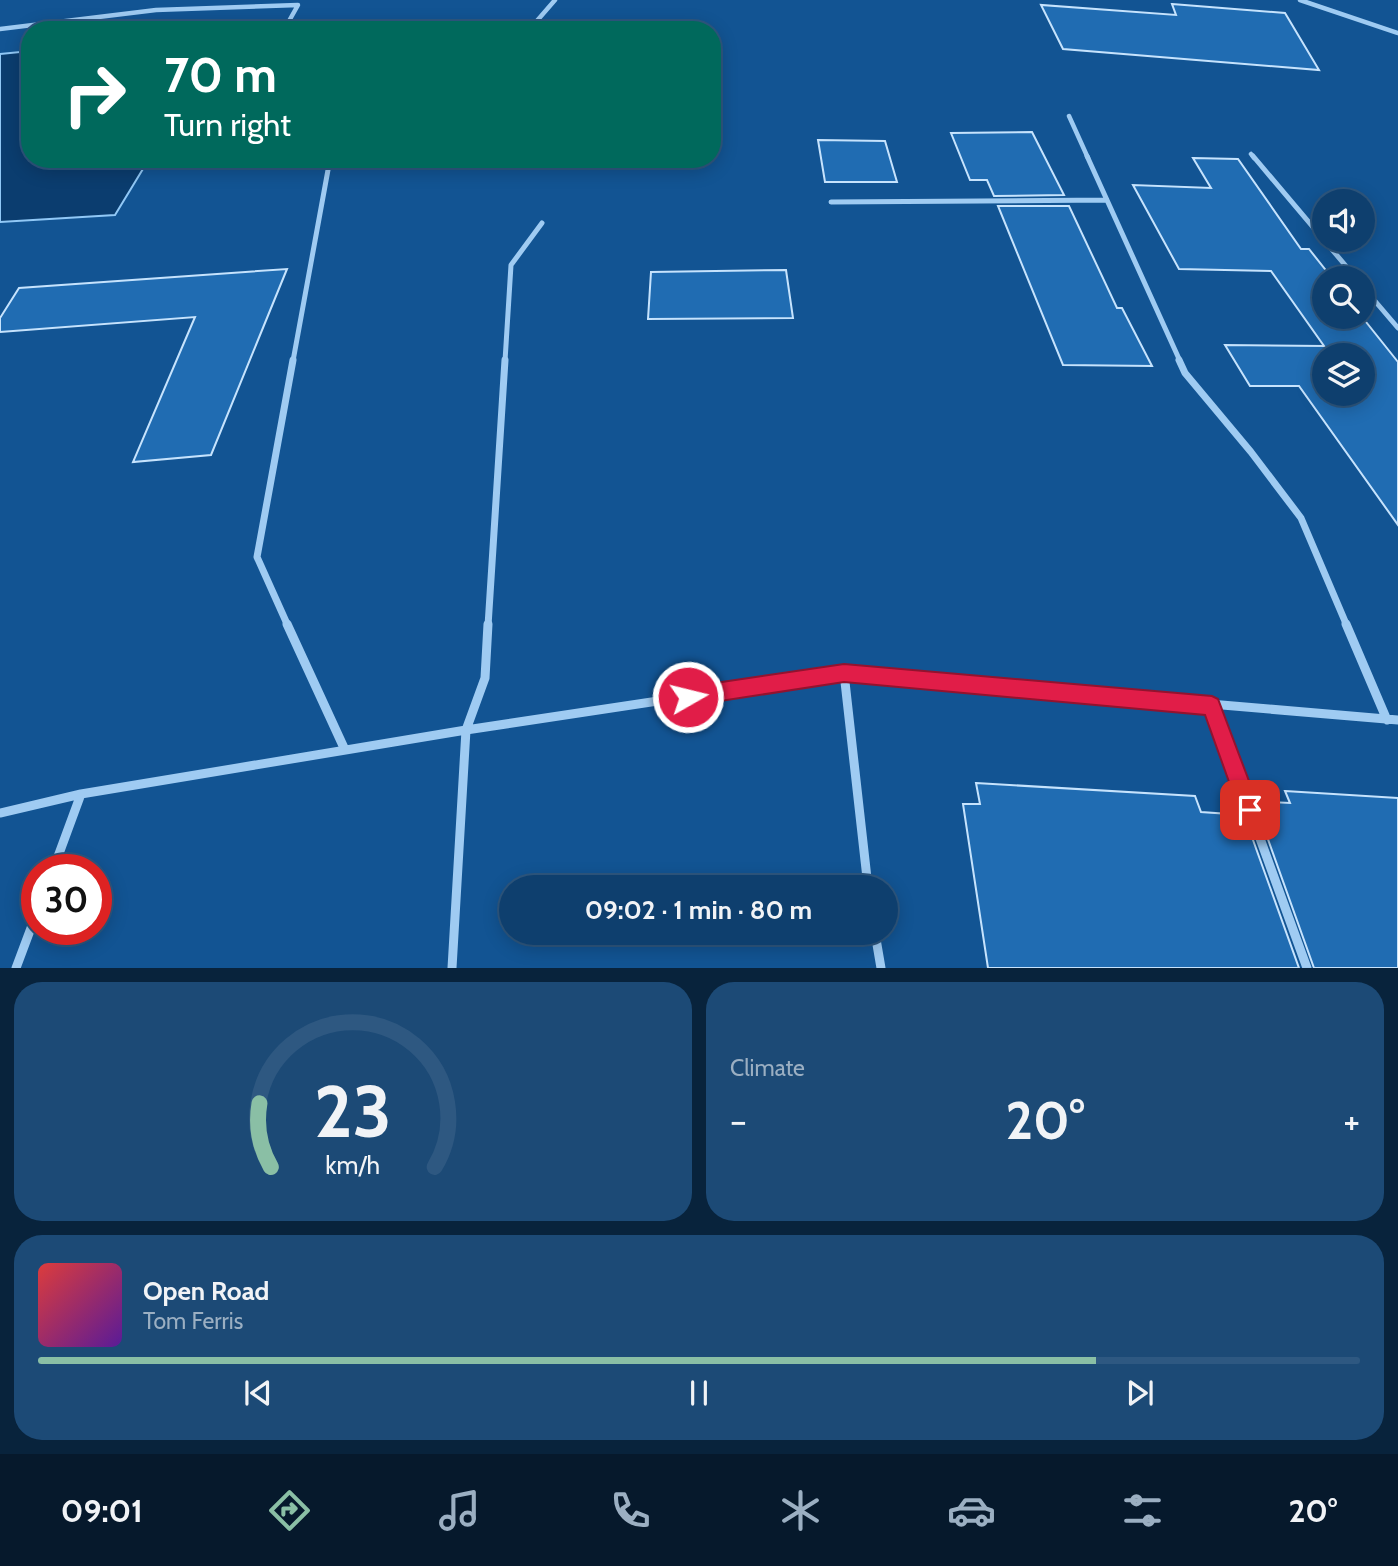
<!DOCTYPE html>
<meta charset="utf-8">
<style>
body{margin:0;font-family:Cabin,sans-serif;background:#1c4a76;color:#f1f3f6;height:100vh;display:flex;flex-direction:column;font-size:26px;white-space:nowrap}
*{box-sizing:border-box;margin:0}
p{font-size:23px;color:#9bafc2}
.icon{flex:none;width:38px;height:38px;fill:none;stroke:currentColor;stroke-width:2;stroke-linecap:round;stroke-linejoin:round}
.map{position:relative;height:968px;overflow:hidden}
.panel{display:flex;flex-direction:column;gap:14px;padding:14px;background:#08233c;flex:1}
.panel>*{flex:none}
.banner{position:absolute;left:21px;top:21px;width:700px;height:147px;border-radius:28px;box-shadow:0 4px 18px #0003,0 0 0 2px #2e5881;background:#00695c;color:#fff;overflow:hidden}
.tools{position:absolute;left:1312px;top:189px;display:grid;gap:14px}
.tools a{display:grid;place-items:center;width:63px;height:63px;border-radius:50%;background:#0e3f6e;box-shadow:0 4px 18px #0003,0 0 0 2px #2e5881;font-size:35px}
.speed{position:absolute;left:21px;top:854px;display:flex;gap:14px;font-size:35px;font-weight:700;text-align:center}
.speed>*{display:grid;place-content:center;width:91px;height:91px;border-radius:50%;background:#0e3f6e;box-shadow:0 4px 18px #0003,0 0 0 2px #2e5881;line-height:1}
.speed .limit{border:10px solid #d22;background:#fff;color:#111}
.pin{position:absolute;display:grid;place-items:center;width:60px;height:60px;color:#fff;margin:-30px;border-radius:14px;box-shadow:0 4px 10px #0006}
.me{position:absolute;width:77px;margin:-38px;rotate:82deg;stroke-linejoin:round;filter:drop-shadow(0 0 5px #0008)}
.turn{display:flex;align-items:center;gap:24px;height:147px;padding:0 28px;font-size:32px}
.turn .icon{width:91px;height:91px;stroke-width:2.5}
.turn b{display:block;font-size:49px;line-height:60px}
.big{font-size:52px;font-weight:700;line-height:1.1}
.panel .tile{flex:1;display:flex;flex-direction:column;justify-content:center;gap:10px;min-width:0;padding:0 24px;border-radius:28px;background:#1c4a76}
.panel .dial{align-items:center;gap:0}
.dial svg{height:182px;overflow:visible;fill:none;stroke:#2e5881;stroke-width:7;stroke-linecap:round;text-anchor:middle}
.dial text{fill:#f1f3f6;stroke:none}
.song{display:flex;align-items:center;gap:21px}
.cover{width:84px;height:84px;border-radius:10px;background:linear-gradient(135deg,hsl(0 70% 55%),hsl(270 70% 35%))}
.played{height:7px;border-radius:4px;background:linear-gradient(90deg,#8abfa5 80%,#2e5881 80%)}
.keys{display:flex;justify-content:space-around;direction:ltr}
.heat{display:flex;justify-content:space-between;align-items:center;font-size:38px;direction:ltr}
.panel .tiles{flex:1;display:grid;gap:14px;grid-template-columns:1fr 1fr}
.tile:last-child{grid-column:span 2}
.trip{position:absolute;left:499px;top:875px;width:399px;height:70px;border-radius:35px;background:#0e3f6e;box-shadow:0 4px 18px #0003,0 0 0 2px #2e5881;font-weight:700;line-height:70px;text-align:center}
.menu{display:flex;height:112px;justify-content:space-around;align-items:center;background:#06192c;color:#9bafc2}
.menu .icon{width:49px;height:49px}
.menu .selected{color:#8abfa5}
.menu b{font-size:32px;color:#f1f3f6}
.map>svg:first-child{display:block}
.water{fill:#0b3d6f;stroke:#91c8f6;stroke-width:2}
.building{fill:#206cb2;stroke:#c6e3fd;stroke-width:2;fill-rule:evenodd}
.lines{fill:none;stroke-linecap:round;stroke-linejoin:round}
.street-far3{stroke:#9fcbf2;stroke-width:4.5}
.street-far2{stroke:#9fcbf2;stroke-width:5}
.street-far1{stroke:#9fcbf2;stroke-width:7}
.street{stroke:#9fcbf2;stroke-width:9}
.route{fill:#e11d48;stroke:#92132f;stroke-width:2}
</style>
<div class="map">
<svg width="1398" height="968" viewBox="0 0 1398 968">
<rect width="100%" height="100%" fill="#125493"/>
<path class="water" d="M30,51V159H149L115,215L0,222V54Z"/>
<path class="building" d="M1172,4L1285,13L1319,70L1063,49L1041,5L1176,15Z
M1032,132L1064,195L994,196L987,180H970L951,133Z
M818,140L885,141L897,182H825Z
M1193,158L1238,159L1301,249H1309L1332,278H1325V317H1362L1398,362V525L1299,386H1250L1225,345L1324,346L1271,271L1179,269L1133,185L1211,188ZM1325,355H1363V394H1325Z
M998,206H1069L1117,308H1122L1152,366L1063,365Z
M287,269L211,455L133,462L195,317L0,332V318L19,288Z
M786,270L793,318L648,319L651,272Z
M976,783L1195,796L1201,812L1244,815L1299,968H988L963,804H980Z
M1285,791L1398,798V968H1314L1260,817L1275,818L1269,802L1290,803Z"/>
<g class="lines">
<path class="street-far3" d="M1300,0L1398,33
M0,29L156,10L298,5L284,30
M529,30L555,0
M1069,116L1088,158
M1251,154L1254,158"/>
<path class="street-far2" d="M1087,156L1180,361
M1253,156L1356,278
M831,202L1107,200
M1363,287L1398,328
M293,361L330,159
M505,361L511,265L542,223"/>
<path class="street-far1" d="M1179,360L1185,373L1251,452L1301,518L1347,626
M288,626L257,557L293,360
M488,626L505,360"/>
<path class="street" d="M287,624L345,750
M1346,624L1387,720
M844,673L868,887
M1212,706L1307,968
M0,813L81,794L466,730L844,673L1398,720
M53,870L81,794
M875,933L881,968
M16,968L37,912
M452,968L466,730L485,678L488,624"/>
</g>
<path class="route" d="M844,664L1212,696L1218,699L1260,810L1257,818L1250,821L1242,818L1205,715L844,682L688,706L681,703L678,697L681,690L688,687Z"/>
</svg>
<div class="tools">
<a><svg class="icon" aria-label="sound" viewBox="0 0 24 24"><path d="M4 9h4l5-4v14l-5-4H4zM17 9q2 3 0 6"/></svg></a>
<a><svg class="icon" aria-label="search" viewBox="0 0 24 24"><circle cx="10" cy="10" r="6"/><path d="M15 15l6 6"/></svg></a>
<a><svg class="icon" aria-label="layers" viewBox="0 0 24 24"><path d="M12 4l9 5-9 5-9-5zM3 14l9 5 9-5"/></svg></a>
</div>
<div class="speed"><div class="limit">30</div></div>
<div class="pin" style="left:1250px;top:810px;background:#d93025"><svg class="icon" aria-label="arrive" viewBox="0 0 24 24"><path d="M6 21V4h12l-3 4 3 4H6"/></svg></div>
<svg class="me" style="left:688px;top:697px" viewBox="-20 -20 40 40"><circle r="17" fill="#e11d48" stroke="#fff" stroke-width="3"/><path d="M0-11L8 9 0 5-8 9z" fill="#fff"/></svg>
<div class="trip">09:02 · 1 min · 80 m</div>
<div class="banner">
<div class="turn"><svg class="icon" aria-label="right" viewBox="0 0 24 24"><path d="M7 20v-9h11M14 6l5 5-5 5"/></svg><div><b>70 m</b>Turn right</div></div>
</div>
</div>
<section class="panel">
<div class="tiles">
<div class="tile dial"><svg viewBox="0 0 100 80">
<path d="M14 69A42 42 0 1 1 86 69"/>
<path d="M14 69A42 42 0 0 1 9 41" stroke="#8abfa5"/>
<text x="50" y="56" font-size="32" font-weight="700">23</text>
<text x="50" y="72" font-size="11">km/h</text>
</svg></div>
<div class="tile"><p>Climate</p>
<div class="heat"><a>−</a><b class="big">20°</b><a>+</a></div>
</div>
<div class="tile">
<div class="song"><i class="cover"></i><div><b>Open Road</b><p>Tom Ferris</p></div></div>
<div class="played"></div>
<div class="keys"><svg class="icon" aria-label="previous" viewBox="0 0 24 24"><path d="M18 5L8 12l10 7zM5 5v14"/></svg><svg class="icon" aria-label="pause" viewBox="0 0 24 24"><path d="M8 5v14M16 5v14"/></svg><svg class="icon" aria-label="next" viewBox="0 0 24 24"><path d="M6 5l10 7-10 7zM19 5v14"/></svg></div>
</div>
</div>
</section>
<nav class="menu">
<b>09:01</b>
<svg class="icon selected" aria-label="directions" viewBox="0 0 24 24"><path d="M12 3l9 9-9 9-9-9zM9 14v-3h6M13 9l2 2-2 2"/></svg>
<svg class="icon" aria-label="music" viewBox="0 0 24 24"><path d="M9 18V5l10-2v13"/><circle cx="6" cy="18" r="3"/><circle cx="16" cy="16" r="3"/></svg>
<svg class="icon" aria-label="phone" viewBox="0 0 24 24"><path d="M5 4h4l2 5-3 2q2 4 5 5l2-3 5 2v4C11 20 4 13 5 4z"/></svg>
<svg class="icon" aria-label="climate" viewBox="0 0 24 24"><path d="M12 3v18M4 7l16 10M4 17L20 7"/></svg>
<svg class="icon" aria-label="car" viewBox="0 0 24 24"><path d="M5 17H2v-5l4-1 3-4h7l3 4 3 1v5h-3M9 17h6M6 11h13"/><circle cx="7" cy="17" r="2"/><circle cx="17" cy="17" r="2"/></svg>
<svg class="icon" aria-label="filters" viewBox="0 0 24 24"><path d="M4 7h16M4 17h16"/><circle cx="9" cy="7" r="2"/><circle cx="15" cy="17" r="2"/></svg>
<b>20°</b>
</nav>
